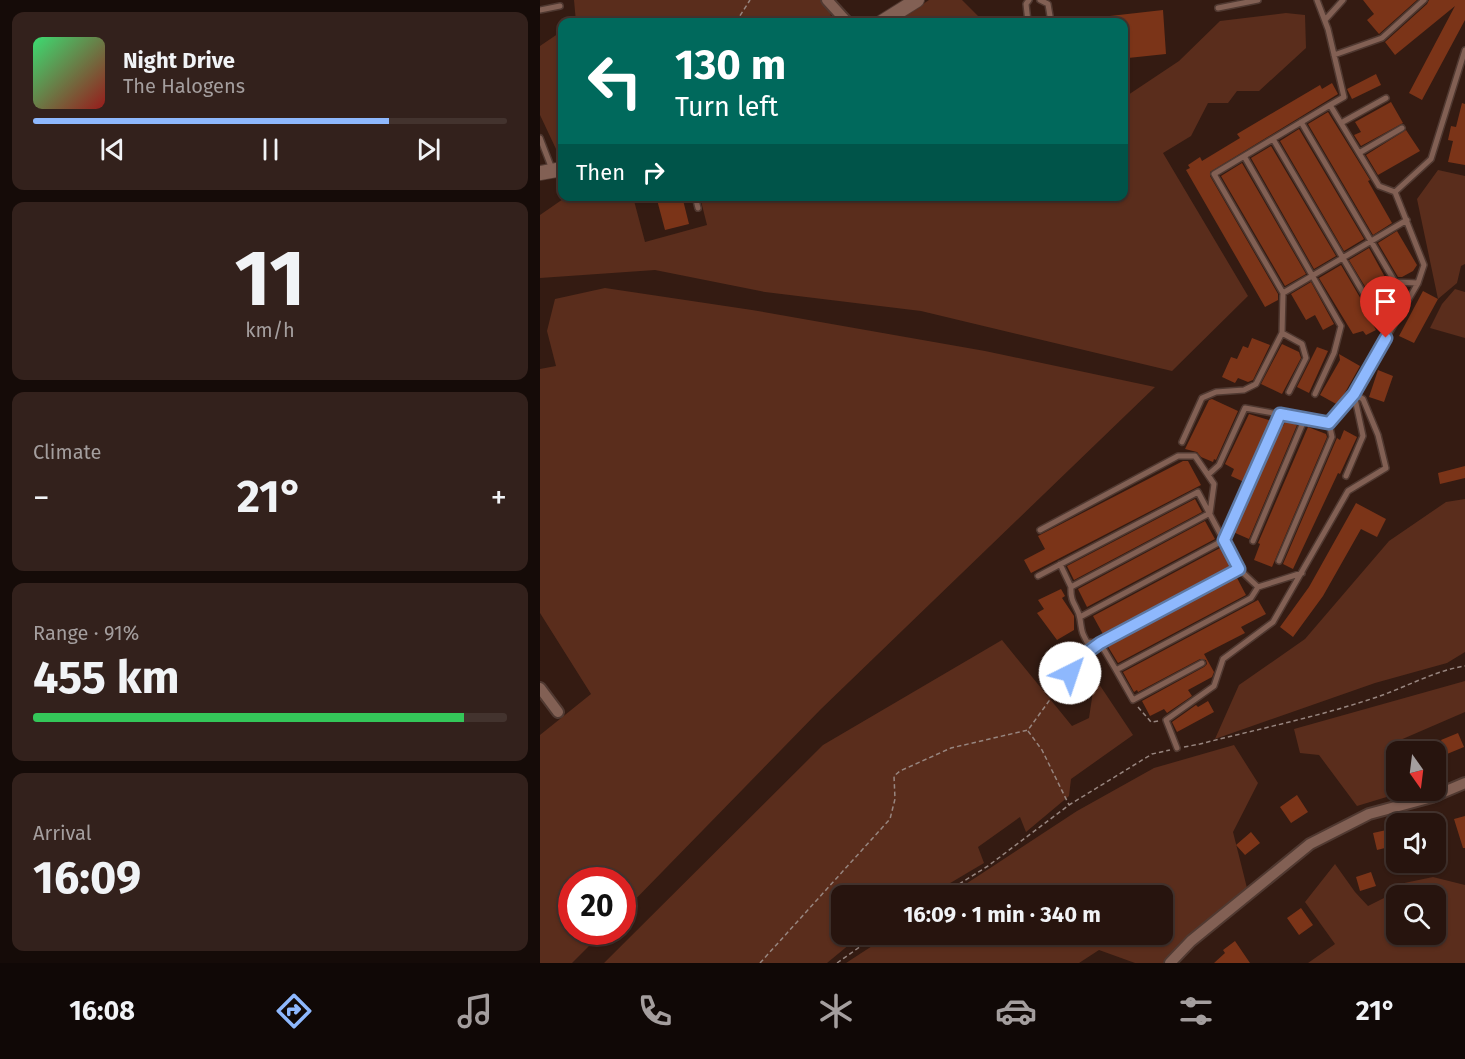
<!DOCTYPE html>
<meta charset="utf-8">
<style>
body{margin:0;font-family:"Fira Sans",sans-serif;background:#33211c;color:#f1f3f6;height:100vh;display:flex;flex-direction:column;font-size:22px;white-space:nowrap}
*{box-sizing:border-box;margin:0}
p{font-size:20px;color:#a49e9e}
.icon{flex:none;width:33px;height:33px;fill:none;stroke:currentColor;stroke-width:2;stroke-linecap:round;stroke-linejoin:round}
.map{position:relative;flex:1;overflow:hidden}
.details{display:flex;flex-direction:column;gap:12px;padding:12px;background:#150b08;width:540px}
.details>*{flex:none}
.guide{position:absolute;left:18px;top:18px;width:570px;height:183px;border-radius:12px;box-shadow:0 2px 4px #0004,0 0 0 2px #43332e;background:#00695c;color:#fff;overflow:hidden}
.needle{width:39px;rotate:166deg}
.buttons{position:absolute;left:846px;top:741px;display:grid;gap:12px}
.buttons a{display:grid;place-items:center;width:60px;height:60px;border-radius:12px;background:#27140e;box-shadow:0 2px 4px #0004,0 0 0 2px #43332e;font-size:30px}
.speed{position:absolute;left:18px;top:867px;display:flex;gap:12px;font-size:30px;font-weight:700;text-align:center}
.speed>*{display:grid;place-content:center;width:78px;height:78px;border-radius:50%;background:#27140e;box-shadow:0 2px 4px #0004,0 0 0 2px #43332e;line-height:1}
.speed .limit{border:9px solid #d22;background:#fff;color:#111}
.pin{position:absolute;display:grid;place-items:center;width:51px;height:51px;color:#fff;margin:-62px -26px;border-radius:50% 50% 50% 0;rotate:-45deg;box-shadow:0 0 6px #0007}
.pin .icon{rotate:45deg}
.me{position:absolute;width:66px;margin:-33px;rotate:41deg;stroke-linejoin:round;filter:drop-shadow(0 0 4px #0008)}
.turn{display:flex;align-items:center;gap:21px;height:126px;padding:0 18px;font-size:27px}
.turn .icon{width:78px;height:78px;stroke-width:2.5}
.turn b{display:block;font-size:42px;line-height:51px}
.then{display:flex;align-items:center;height:57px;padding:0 18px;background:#0003;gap:12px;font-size:22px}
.big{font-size:45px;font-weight:700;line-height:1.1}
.details .card{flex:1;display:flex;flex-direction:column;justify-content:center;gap:9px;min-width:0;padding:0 21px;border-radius:12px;background:#33211c}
.details .dial{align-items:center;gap:0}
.dial b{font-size:78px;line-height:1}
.song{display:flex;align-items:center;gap:18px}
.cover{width:72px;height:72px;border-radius:9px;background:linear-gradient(135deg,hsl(140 70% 55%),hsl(0 70% 35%))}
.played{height:6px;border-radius:3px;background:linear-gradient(90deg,#8eb8fd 75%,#43332e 75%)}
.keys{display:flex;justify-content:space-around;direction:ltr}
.heat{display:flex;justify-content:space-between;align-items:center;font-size:33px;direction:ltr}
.charge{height:9px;border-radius:4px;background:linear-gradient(90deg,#34c759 91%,#43332e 0)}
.trip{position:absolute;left:291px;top:885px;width:342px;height:60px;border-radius:12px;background:#27140e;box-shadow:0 2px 4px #0004,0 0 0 2px #43332e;font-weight:700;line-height:60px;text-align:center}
.tab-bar{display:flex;height:96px;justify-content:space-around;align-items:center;background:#100806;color:#a49e9e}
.tab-bar .icon{width:42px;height:42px}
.tab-bar .on{color:#8eb8fd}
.tab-bar b{font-size:27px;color:#f1f3f6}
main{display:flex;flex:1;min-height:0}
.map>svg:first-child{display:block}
.green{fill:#5a2d1c;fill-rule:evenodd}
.building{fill:#7b3418}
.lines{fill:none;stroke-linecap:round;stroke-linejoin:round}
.service-casing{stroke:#503931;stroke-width:8}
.minor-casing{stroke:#503931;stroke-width:14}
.tertiary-casing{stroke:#503931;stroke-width:16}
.path{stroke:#97857f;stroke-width:1.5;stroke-dasharray:4.5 3;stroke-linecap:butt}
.service{stroke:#826054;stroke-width:5}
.minor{stroke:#826054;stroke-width:10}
.tertiary{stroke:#826054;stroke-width:14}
.route-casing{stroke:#5c78a4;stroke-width:15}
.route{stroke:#8eb8fd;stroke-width:10}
</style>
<main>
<section class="details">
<div class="card">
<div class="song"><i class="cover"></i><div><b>Night Drive</b><p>The Halogens</p></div></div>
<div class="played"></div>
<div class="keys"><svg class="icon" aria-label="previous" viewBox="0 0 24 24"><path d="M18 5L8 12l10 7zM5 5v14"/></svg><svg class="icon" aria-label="pause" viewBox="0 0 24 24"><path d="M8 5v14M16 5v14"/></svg><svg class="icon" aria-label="next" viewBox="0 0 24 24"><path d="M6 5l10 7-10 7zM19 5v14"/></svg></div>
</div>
<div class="card dial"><b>11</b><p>km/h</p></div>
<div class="card"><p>Climate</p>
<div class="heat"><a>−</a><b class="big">21°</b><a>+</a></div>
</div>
<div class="card"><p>Range · 91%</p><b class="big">455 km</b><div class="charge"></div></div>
<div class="card"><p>Arrival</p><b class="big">16:09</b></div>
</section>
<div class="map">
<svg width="925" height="963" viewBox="0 0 925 963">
<rect width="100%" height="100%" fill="#341b12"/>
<path class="green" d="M34,0H280L289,10L293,22H36Z
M389,0H422L444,22H356Z
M746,13L765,15L766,48L719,91H697L688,103H668L651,136L623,153L708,296L632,371L381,311L225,292L115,270L0,278V215L26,197H93L105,242L167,225L160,197L584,196V96L588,95L639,61L680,21Z
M22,31V146L16,149L0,115V46Z
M898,170L925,176V264L921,266L917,283L898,299L877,199Z
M65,288L212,310L445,351L615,387L281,709L83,912L82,880H32V932H63L32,963H0V735L51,694L0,613V369L16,366L7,331L15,299Z
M915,289L925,292V338L890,328L902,304Z
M925,499V652L907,663L835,683L675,739L699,685L765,639L849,541L906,502Z
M462,640L532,726L549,718L555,678L593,735L531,779L529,796L486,832L480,817L438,847L444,863L390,895L302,896V934L326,935L310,944L287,963H64L283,745Z
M925,681V712L851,744L856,767V790L863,792L817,806L779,755L760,753L754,729Z
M694,745L718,783L693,832L707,888L624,963H595L559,950L539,963H306L349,935L622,934V896L409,895L537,811L614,768Z
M795,864L815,892L828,906L846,897L850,886L893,877L925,885V963H768L795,944L765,902ZM856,896H896V934H856Z"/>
<path class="building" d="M823,0H877L839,34L827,20L834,14Z
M889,0H925V20L882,100L869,93L915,6L855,55L845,42L887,4Z
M623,10L626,54L588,58L584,22H562L561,17Z
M836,74L841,85L812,99L807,89Z
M792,83L798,94L670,172V176L738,294V300L725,307L646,170L650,168L648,165L660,157L662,161L700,138L697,134L780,85L782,89Z
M851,102L863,123L821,146L814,135L821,132L815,122Z
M922,103L925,104V165L908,162L913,141L908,140L911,126L916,127Z
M788,112L830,180L828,181L852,223L833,235L768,124Z
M759,129L824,239L804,251L740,141Z
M866,130L880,151L838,175L826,155Z
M731,146L796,256L774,269L711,158Z
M702,163L766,274L745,286L681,176Z
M116,196H142L149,224L125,230Z
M857,231L877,265L873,271L862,277H858L838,243Z
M829,248L857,299L852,306L841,313L809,260Z
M801,265L832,318L830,319L836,330L826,335L823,331L813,334L779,278Z
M771,282L794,324L783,330L775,315L766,320L751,294Z
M883,291L898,299L874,343L859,336Z
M712,338L730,345L713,380L708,382L698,378L695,383L682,377L691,357L697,359L703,346L708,348Z
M742,344L759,352L761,358L742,394L721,384Z
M777,347L788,351L769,393L757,387Z
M799,354L820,366L798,405L780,395L800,360Z
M838,370L853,376L844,402L829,397Z
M672,399L698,411L676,460L674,459L673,462L661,457L657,452L645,449L669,400Z
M709,414L732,421L704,482L691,476L694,469L685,464Z
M746,420L757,425L709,539L693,532L741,425L743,426Z
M768,427L786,434L787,437L732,567L714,560L720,544L718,543Z
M804,430L817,437L800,474L798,473L753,569L743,564L797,438L800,440Z
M643,461H648L661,485L491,573L484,560L505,549L498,536Z
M925,466V478L900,484L898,473Z
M655,499L662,512L534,580L527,566Z
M816,503L846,519L837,537L821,529L783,596L753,637L740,627L769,587Z
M665,521L675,539L547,607L538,589Z
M680,548H682L692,567L564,636L553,616Z
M696,576L706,595L578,663L567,645Z
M521,589L525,596L522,598L534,616V630L517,640L497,613L504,609L498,600Z
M718,600L726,614L701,627L705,633L664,654L674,672L672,677L648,690L652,696L627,713L624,709L610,716L602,701L664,667L667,664L666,660L660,659L598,692L597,690L594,692L583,672Z
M668,701L674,712L637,732L632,722L656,705L658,707Z
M918,733L924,747L907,754L901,740Z
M757,795L768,812L751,823L740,807Z
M925,816V848H923L914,819Z
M851,829L852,834L856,833V852L846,854L845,848L837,850L833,833Z
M711,832L720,843L705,855L696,845Z
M831,872L836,886L820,891L816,877Z
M761,908L773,925L759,935L747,918Z
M695,941L710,963H674L685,953L683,950Z"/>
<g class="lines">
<g class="service-casing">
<path id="service" d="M500,0L508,4L511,22
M777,0L788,29L804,97L790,105
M678,8L718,0
M0,10L20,6
M785,20L803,0
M488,22L486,4L489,0
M794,55L842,38L884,0
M761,122L855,282L878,283
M801,123L846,98
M0,138L12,169
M733,139L838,318
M819,153L862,128
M704,156L801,326L794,353L775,394
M855,192L839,186L790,105L674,174L743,293L867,220
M855,192L891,159L925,50
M155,196L158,208
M742,333L762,344L766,358L749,392
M642,442L662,398L676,392L704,390L716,384L742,333L743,293
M669,474L679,465L705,408L789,423L814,394L878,283L884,265L855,192
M806,476L823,436L814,394
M500,530L638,456H655L674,484L670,513L531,587L520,564
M713,541L765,418
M739,561L792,437L789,423
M498,576L658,492L699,569L718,587L762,573
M531,587C530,605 538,605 540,619C542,631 541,631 547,642L560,643
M540,617L684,540L740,414
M560,643L576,670L711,598L718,587
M576,670L593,700L662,663
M532,701L529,666L560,643L699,569
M637,748L626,720L674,686L683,659L733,622L808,491L846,468L838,435L823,399L814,394"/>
</g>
<g class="minor-casing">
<path id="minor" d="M287,0L307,22
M0,688L18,712
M630,963L651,941L770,844L829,814L892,797L925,783"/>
</g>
<g class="tertiary-casing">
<path id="tertiary" d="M342,22L377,0
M0,173L22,169"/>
</g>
<path class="path" d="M196,22L210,0
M598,707L611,722L619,721
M488,731L502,750L529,805
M644,747L660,744C718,729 777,717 834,698C865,688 893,671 925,666
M400,896L448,866L529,805L612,754L630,750
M220,963L350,819L355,799L354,776L360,771L411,748L488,730L522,683
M297,963L338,934"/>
<use href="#service" class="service"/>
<use href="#minor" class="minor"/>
<use href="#tertiary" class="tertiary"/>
</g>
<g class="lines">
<g class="route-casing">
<path id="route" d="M530,673L529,666L560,643L699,569L684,540L740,414L789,423L814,394L846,338"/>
</g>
<use href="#route" class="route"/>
</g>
</svg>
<div class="buttons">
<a><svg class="needle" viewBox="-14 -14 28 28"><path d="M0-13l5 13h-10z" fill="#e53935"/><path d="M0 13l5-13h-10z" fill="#a49e9e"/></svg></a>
<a><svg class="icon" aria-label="sound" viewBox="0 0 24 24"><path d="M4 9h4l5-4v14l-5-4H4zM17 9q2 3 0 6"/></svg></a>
<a><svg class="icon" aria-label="search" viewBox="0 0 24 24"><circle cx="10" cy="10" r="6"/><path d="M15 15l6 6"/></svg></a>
</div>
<div class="speed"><div class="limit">20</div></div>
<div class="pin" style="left:846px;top:338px;background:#d93025"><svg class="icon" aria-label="arrive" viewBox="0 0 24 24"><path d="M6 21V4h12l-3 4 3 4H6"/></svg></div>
<svg class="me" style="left:530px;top:673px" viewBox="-20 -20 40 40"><circle r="19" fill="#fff"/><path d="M0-13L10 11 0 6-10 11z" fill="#8eb8fd"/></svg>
<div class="trip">16:09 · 1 min · 340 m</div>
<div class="guide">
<div class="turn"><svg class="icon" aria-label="left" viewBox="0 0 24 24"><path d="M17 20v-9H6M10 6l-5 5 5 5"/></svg><div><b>130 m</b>Turn left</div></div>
<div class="then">Then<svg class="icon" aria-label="right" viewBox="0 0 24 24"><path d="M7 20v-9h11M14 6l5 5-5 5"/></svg></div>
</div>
</div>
</main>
<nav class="tab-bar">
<b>16:08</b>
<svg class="icon on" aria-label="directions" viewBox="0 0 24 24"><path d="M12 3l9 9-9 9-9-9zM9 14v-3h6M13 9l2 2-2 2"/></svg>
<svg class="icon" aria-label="music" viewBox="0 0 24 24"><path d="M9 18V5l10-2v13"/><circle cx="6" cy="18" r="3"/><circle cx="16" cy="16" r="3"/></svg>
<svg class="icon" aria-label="phone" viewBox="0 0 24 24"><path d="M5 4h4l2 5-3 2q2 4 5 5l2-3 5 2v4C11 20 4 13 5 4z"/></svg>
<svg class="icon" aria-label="climate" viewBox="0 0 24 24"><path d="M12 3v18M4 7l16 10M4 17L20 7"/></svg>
<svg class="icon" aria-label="car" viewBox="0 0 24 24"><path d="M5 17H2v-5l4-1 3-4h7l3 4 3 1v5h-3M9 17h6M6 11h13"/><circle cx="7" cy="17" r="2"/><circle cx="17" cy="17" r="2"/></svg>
<svg class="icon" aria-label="filters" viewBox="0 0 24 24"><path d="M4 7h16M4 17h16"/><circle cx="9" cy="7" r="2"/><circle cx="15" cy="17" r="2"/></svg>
<b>21°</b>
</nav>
